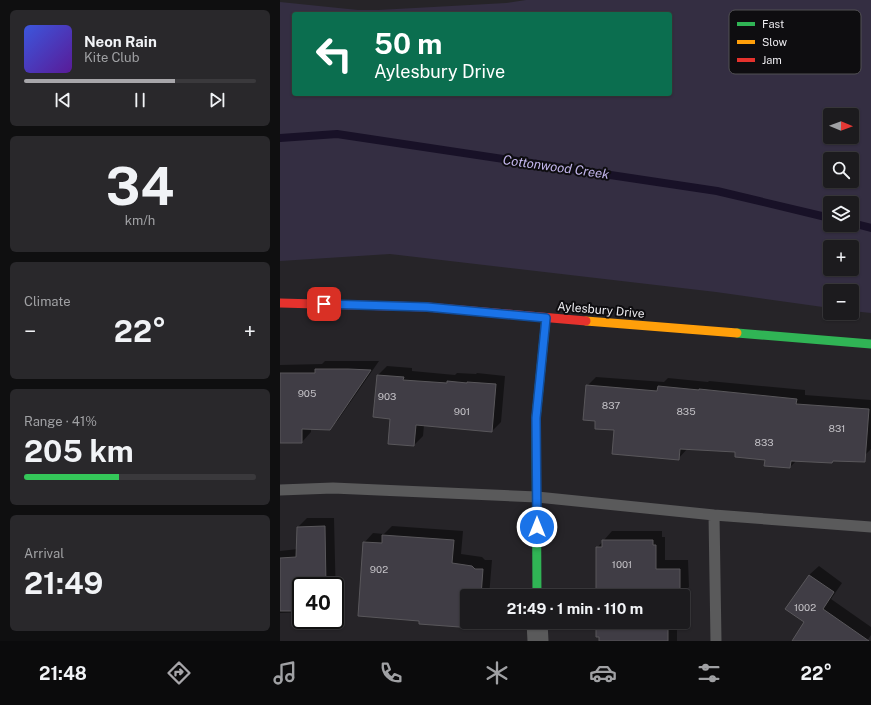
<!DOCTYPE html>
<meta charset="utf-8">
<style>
body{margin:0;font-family:"Public Sans",sans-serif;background:#29282b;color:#f1f3f6;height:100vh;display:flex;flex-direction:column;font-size:15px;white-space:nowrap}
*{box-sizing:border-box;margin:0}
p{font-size:13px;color:#a0a1a4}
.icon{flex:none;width:22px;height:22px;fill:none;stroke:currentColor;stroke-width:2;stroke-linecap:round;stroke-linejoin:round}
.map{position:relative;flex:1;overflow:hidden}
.details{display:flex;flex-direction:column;gap:10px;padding:10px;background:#0f0f10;width:280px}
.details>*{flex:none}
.banner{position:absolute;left:12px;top:12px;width:380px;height:84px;border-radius:4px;box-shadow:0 1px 3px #0004,0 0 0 1px #3a393c;background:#0b6e4f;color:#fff;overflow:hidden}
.needle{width:26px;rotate:91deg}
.fabs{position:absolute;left:543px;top:108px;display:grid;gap:8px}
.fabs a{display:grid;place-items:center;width:36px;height:36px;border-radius:4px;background:#1c1b1e;box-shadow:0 1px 3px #0004,0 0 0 1px #3a393c;font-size:20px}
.speed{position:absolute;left:12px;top:577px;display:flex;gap:8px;font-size:20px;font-weight:700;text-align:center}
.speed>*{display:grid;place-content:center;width:52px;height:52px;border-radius:50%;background:#1c1b1e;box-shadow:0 1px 3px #0004,0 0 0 1px #3a393c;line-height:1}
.speed .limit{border:2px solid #111;border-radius:6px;background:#fff;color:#111}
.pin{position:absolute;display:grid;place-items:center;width:34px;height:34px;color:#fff;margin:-17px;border-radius:8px;box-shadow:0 2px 6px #0006}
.me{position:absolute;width:44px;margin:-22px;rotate:0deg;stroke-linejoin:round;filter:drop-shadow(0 0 3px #0008)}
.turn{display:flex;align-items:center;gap:14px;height:84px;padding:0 16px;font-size:18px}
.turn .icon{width:52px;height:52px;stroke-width:2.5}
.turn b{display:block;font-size:28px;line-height:34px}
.big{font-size:30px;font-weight:700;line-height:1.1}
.details .widget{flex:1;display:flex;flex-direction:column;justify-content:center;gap:6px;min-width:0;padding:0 14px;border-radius:6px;background:#29282b}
.details .dial{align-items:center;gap:0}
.dial b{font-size:52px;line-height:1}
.song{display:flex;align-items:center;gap:12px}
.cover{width:48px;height:48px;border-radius:6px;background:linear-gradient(135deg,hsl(230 70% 55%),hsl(270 70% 35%))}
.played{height:4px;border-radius:2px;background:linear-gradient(90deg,#a7a6aa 65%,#3a393c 65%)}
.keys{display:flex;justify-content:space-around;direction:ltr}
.heat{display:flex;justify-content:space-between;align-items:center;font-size:22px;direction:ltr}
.charge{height:6px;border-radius:3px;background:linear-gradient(90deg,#34c759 41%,#3a393c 0)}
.trip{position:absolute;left:180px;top:589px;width:230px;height:40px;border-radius:4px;background:#1c1b1e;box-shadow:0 1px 3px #0004,0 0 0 1px #3a393c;font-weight:700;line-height:40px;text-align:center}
.menu{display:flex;height:64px;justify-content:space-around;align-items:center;background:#0b0b0c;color:#a0a1a4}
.menu .icon{width:28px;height:28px}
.menu .current{color:#a7a6aa}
.menu b{font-size:18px;color:#f1f3f6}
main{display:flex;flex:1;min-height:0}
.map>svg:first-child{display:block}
.green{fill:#342e42;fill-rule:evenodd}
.shadow{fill:#0007}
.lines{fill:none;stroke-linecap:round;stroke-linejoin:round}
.stream{stroke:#181127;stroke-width:8}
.building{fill:#403d45;stroke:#59575b}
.lane{stroke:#5a5a5b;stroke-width:11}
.street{stroke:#5a5a5b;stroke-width:21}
.fast{stroke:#30b455;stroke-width:9}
.slow{stroke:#ff9f0a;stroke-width:9}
.jam{stroke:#e5322d;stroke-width:9}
.route-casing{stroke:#114b97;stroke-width:10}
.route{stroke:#1a73e8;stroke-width:7}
.labels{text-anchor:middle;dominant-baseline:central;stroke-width:4;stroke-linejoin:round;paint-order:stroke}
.number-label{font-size:10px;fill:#c2c0c5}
.street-label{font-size:12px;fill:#edecf0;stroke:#0e0d10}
.water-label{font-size:13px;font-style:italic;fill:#c2b5eb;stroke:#0e0d10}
.key{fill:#0e0d10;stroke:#515053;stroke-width:1}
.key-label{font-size:11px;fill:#edecf0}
</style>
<main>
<section class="details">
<div class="widget">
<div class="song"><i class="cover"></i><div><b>Neon Rain</b><p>Kite Club</p></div></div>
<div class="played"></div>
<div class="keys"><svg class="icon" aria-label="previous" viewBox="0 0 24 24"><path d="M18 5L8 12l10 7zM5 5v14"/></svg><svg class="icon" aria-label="pause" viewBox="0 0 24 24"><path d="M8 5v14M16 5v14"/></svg><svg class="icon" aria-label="next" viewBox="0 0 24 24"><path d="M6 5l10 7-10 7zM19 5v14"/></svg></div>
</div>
<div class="widget dial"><b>34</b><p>km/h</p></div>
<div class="widget"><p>Climate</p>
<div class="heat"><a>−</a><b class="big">22°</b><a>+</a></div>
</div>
<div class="widget"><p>Range · 41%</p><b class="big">205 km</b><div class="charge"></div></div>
<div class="widget"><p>Arrival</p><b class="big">21:49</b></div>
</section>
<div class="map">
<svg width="591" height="641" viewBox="0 0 591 641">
<rect width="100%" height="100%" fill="#262428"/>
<path class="green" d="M246,0H591V313L572,311V291H550V308L436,292L110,254L0,261V2L78,10H98L226,3ZM14,14H390V94H14ZM550,115H572V137H550ZM550,159H572V181H550ZM550,203H572V225H550ZM550,247H572V269H550Z"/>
<path class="shadow" d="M45,361H99L58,420L49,429L31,428V432L22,442H0V365L42,364Z
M107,366L132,368V371L175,375L177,373L196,374L197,373L225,376L221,422L212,431L144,425L143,436L134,445L111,418L98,375Z
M316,377L384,382L388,378L428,382L429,381L525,390V395L591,400V449L579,461L555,460L552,462L517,460L510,467L456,451L408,448L398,459L316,420L307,386Z
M27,518H54L56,603L55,586H21V612L0,613V551L18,549V527Z
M112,526L183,531L181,554L202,557L205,560H212L209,596H187V622H198L193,627L140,620L84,543L93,533L104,534Z
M332,531H382V537H385V560H408L409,587L399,596H317V548Z
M539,566L562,583L551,599L591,627V635L587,641H513L526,622L529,575Z
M317,622H397V641H320Z"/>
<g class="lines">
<path class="stream" d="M0,138L57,134L437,191L550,218
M572,223L591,228"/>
</g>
<path class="building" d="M35,369H68L91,370L50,430L22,429V443H0V373H35Z
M97,375L124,377L123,380L167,383V381L187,383V382L216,384L212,432L136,425L134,446L108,444L110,419L93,417Z
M306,385L377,391L378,386L419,390V389L517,399L516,404L589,409L585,462L553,461L552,463L511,461L510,468L484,466L485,460L455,457V452L400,449L399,460L332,454L334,430L315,429V421L303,420Z
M45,526L46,586H21V611H0V558L16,557L17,527Z
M102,535L174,540L172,563L192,566L195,569H203L201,596H187V622H194L193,628L139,624V621L78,616L83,542L102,543Z
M322,540H373V545H376V569H400V596H316V547H322Z
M529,575L554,592L543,609L589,641H512L524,622L505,609Z
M316,622H388V641H319V637H316Z"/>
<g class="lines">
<path class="lane" d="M0,490L53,488L257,497L434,515L591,527
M434,515L436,641"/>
<path class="street" d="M257,622L258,641"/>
<path class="fast" d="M457,333L591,344
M257,596L256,418L266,318"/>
<path class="slow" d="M306,321L457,333"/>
<path class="jam" d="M0,303L147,307L306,321"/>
</g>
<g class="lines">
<g class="route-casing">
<path id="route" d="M44,304L147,307L266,318L256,418L257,527"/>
</g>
<use href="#route" class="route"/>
</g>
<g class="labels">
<g class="number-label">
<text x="27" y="393">905</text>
<text x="107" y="396">903</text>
<text x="331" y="405">837</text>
<text x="182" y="411">901</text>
<text x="406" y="411">835</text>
<text x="557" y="428">831</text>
<text x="484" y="442">833</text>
<text x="342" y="564">1001</text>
<text x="99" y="569">902</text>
<text x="525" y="607">1002</text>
</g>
<g class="street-label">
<text transform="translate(321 310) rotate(5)">Aylesbury Drive</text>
</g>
<g class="water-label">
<text transform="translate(276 167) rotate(8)">Cottonwood Creek</text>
</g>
</g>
<rect x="449" y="10" width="132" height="64" rx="6" class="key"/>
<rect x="457" y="22" width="18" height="4" fill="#30b455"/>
<rect x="457" y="40" width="18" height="4" fill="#ff9f0a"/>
<rect x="457" y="58" width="18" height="4" fill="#e5322d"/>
<g class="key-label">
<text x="482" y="28">Fast</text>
<text x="482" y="46">Slow</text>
<text x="482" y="64">Jam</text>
</g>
</svg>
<div class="fabs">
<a><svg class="needle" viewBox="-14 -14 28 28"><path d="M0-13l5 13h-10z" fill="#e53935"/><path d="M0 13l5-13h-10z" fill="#a0a1a4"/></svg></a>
<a><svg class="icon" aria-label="search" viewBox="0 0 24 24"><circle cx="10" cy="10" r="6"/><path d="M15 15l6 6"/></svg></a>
<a><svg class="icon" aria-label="layers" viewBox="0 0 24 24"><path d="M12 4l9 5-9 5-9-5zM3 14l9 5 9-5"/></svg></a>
<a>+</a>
<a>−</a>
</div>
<div class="speed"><div class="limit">40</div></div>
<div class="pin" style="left:44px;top:304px;background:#d93025"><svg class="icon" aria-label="arrive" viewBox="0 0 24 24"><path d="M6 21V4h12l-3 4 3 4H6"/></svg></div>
<svg class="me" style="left:257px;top:527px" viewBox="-20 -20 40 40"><circle r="17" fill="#1a73e8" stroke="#fff" stroke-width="3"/><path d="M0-11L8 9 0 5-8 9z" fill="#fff"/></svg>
<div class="trip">21:49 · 1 min · 110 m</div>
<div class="banner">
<div class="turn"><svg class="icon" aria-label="left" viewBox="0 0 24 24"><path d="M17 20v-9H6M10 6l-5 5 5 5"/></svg><div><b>50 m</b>Aylesbury Drive</div></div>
</div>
</div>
</main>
<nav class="menu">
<b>21:48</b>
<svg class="icon current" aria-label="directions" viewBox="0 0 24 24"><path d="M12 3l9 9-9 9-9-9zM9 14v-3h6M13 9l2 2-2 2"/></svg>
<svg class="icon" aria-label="music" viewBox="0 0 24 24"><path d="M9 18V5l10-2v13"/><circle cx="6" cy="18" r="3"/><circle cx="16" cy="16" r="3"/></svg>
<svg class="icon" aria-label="phone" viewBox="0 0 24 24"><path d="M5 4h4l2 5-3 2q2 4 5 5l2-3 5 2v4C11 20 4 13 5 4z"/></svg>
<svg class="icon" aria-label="climate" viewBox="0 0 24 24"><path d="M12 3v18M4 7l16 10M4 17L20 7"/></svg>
<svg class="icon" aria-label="car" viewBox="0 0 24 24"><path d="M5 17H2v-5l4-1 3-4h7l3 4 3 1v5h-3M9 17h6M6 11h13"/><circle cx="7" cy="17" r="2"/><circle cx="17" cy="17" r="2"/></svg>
<svg class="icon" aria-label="filters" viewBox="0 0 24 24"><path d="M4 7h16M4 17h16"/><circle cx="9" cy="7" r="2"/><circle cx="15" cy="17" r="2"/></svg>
<b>22°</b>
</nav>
